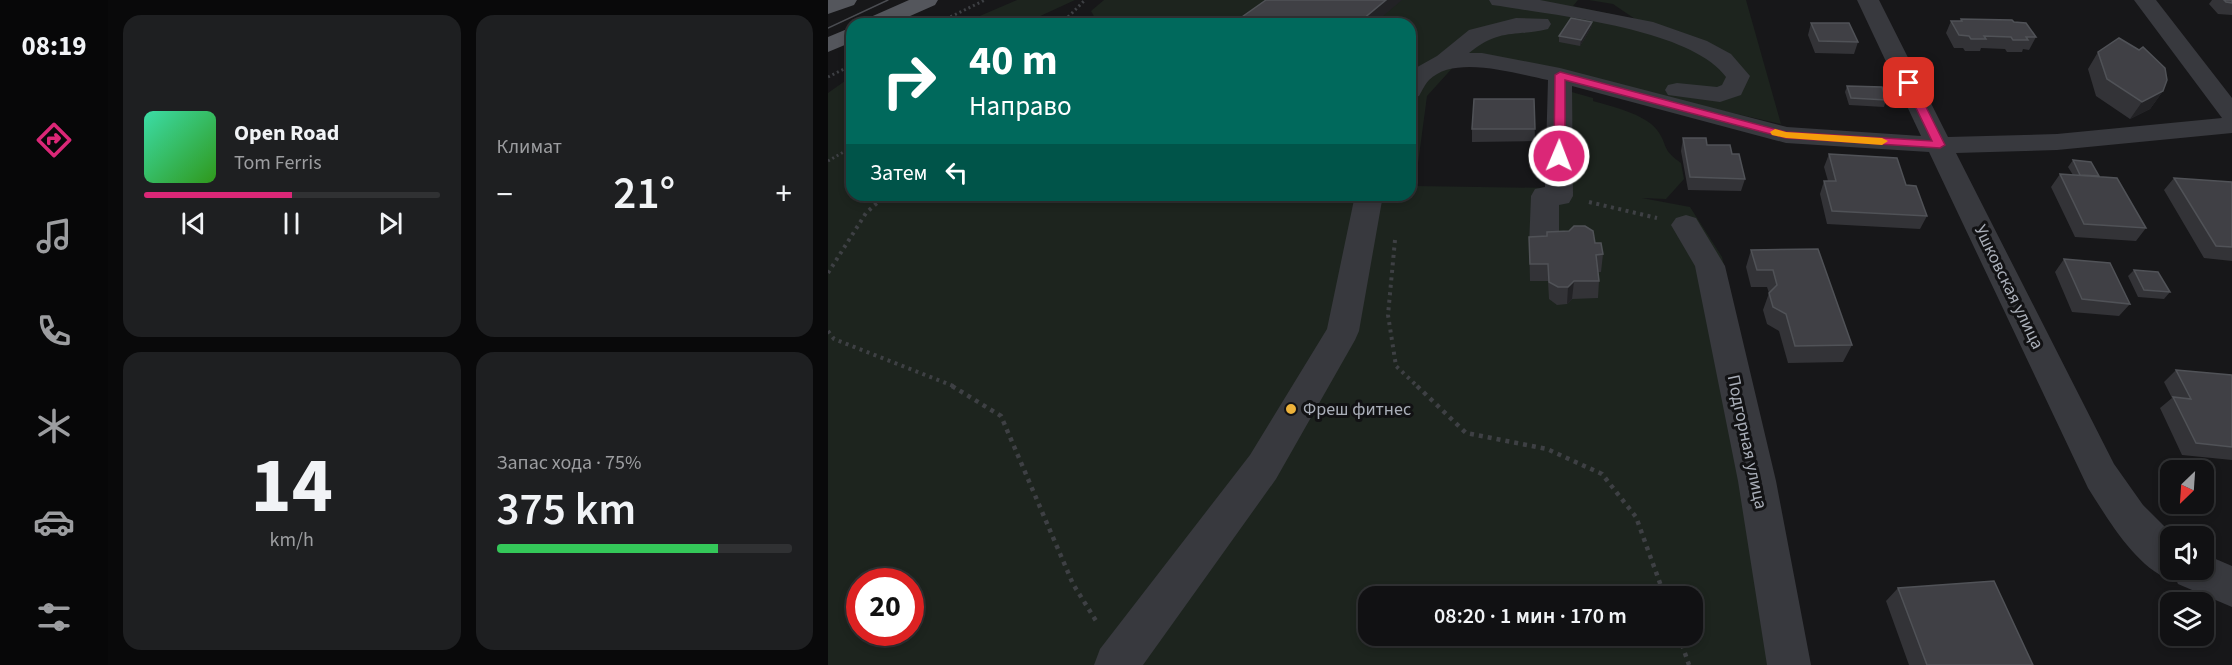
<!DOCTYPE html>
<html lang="ru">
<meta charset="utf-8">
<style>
body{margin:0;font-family:"Source Sans 3",sans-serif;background:#1e1f21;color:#f1f3f6;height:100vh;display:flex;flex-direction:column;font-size:22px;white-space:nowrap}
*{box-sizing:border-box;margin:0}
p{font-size:20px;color:#9c9da0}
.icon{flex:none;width:33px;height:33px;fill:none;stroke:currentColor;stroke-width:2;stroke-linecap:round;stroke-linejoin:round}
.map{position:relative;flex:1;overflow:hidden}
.sheet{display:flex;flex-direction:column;gap:15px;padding:15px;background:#09090a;width:720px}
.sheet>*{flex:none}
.hud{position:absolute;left:18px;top:18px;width:570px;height:183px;border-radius:18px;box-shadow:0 3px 9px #0003,0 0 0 2px #303133;background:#00695c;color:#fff;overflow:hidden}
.needle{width:39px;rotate:205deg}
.fabs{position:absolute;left:1332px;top:460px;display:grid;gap:12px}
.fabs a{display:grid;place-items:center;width:54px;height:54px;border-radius:12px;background:#111113;box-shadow:0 3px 9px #0003,0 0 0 2px #303133;font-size:30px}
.speed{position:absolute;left:18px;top:568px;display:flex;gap:12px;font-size:30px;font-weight:700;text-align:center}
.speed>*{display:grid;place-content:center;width:78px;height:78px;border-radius:50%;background:#111113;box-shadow:0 3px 9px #0003,0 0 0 2px #303133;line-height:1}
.speed .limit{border:9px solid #d22;background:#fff;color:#111}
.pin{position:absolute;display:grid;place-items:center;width:51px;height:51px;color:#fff;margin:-26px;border-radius:12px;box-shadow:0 3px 9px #0006}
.me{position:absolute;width:66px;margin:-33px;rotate:1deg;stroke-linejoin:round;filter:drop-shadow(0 0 4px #0008)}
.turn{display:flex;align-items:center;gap:21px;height:126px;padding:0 24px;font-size:27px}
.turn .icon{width:78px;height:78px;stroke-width:2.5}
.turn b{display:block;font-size:42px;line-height:51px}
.then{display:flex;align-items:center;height:57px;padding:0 24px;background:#0003;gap:12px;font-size:22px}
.big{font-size:45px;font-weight:600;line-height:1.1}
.sheet .tile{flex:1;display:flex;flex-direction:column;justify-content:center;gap:9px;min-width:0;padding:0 21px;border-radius:18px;background:#1e1f21}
.sheet .dial{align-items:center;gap:0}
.dial b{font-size:78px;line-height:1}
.song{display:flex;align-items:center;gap:18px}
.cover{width:72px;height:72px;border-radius:9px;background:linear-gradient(135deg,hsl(160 70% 55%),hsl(110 70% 35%))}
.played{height:6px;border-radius:3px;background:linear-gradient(90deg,#db2777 50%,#303133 50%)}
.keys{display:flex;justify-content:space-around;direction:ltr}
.heat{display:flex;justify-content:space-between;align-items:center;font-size:33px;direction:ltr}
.charge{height:9px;border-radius:4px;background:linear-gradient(90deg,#34c759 75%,#303133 0)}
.sheet .tiles{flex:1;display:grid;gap:15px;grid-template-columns:repeat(2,1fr)}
.trip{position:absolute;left:530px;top:586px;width:345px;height:60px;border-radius:18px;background:#111113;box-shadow:0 3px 9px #0003,0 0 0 2px #303133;font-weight:600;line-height:60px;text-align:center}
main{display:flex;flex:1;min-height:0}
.tab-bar{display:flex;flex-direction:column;width:108px;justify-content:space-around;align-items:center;background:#070708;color:#9c9da0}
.tab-bar .icon{width:42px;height:42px}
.tab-bar .active{color:#db2777}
.tab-bar b{font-size:27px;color:#f1f3f6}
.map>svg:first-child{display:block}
.green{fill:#1d241e;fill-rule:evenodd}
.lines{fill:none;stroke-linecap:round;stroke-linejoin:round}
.path-far2{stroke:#3e4044;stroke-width:3;stroke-dasharray:2 3;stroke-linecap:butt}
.path-far1{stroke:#3e4044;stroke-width:4;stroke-dasharray:3 4.5;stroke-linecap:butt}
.path{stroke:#3e4044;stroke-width:4.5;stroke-dasharray:4 5;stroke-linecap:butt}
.minor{fill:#38393e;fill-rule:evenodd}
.major{fill:#54565c;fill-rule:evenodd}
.tram{stroke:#4b4d52;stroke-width:1.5}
.wall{fill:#333337}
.shaded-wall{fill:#222225}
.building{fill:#404045;stroke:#505257;stroke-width:1.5}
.route{fill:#db2777;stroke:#8e194d;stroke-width:1.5}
.slow{fill:#f59e0b}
.poi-dot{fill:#edb23a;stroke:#121214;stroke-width:2}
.labels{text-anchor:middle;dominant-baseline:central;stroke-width:6;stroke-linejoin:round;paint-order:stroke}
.street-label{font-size:18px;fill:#a9aeb8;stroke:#121214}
.poi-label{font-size:18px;fill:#a9aeb8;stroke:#121214;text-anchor:start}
</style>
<main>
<nav class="tab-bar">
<b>08:19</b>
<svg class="icon active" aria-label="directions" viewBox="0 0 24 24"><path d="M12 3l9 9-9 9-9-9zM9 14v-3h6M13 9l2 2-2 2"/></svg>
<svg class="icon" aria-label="music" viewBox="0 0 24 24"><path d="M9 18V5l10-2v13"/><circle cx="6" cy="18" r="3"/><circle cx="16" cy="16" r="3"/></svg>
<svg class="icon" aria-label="phone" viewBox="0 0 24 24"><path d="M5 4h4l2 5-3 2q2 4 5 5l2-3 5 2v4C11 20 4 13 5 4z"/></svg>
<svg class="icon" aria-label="climate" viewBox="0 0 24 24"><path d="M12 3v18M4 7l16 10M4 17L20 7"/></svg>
<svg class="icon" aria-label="car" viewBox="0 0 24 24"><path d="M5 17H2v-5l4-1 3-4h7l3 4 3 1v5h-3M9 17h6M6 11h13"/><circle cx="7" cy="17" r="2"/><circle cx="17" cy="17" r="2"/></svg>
<svg class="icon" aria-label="filters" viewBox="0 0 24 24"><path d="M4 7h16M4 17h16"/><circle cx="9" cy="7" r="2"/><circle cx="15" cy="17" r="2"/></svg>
</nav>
<section class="sheet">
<div class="tiles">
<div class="tile">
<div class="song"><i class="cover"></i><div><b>Open Road</b><p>Tom Ferris</p></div></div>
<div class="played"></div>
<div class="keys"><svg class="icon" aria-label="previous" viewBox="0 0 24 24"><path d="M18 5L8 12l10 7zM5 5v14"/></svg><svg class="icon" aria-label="pause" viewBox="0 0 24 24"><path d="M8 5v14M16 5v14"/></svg><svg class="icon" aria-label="next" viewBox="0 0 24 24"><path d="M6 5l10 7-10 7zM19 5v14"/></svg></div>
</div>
<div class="tile"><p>Климат</p>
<div class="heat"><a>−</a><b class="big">21°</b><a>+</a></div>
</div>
<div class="tile dial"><b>14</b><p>km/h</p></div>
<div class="tile"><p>Запас хода · 75%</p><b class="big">375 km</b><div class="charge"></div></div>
</div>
</section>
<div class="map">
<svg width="1404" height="665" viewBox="0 0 1404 665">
<rect width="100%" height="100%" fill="#171719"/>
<path class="green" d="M189,0H247L195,24H133Z
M276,0H750L745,6L807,19L785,4L761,0H918L953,124L638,53L599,96L587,186L723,188L726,87L765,98V101C783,106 817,114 829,130C841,146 832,148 853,163L856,179L838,199L814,198L862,207L894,257L904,297L978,665H0V93L24,76V195H582V24H260L268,20L263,11ZM32,582H82V633H32ZM540,597H864V636H540Z"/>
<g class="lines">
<path class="path-far2" d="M118,19L157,0
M233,24L257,0
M326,24L355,21
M0,77L24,65
M0,161L24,147"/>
<path class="path-far1" d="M761,202L829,218
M567,240L560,315L568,366L590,387
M0,273L38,213L58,195
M0,331L6,339L128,387"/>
<path class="path" d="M124,386L173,416L245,584L270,624
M589,386L638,433L719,449L774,474L808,517L837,597
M851,636L861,665"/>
<path class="minor" d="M661,0H712L825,22L879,41L903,54L922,76L913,95L892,102L840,95L837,90L840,85L849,83L889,87L894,85L898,77C863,29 729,16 672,6L664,5Z
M1029,0H1051L1120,137L1229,134L1394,118L1306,0H1328L1404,98V133L1229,150L1128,153L1286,464L1315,505L1347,537H1342V570H1376V554L1404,566V607L1350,584L1347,577L1342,580C1306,565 1280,519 1260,488L1101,152L958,143L744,86L745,196L741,203L731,205V246L727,253L716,256L705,253L701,246L703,196L707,189L717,187L720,80C688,74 627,54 601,80C597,84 594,91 591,96L582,98L584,70L609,56L641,30L688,18L720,19L723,24L720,29C685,37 672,28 641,53H654L732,68L959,127L1093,136Z
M527,195H555L531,331L527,340L448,479L315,665H266L272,649L422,455L499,329Z
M858,215L868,218L897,266L948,481L983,665H939L910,481L867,266L843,225L848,218Z"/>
<path class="major" d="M0,0H29L26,5L0,14Z
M81,0H110L107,5L64,24H35L38,19Z
M24,27V42L0,52V37Z"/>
<path class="tram" d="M0,28L60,0"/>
</g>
<path class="wall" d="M1384,0H1404V15L1390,14L1381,4Z
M1133,19L1186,22L1208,37L1201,50L1195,49L1194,52H1179L1177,49L1153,48L1152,51H1137L1135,48H1126L1118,33L1123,21H1132Z
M764,22L763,28L752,46L731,42V36Z
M983,23L1030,42L1026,54L987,53L980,35Z
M1270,52L1335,91L1322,109L1302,119L1268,96L1260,69Z
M1019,86L1058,100L1056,107L1021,105L1017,92Z
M706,99L707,141L644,142V129Z
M855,138L879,145L904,154L917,179L913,191L860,190L853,151Z
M1001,154L1078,185L1099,216L1092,229L999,224L992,194L996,181H1000L996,167Z
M1245,160L1271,176L1318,228L1308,241L1247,237L1223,187L1232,174L1245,175L1240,167Z
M1346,178L1404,182V261L1376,258L1336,190Z
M701,237L767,243L775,254L773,272H770L771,281L770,298L744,299L739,304L729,305L721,299L720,281H702Z
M923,250L1024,345L1015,362L960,363L951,331L939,324L935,310L941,293L939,287H923L918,267Z
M1236,259L1302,304L1291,316L1244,312L1227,272Z
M1306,270L1342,292L1336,299L1310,297L1300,276Z
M1348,370L1404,375V460L1354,455L1332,408L1344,398L1336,382Z
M1070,588L1205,665H1081L1058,601Z"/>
<path class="shaded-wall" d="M558,0H574L546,24H529Z
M764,22L763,28L752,46L753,40Z
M1335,91L1322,109L1302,119L1314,102Z
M746,281L744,299L739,304L740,287Z"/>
<path class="building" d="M438,0H558L529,24H404Z
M1396,0H1404V3L1398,2Z
M743,18L764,22L753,40L731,36Z
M1133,19L1184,20L1186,22L1198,23L1208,37H1198L1200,40H1185L1183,37L1156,36L1158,39H1143L1141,36L1131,35L1123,21H1134Z
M983,23H1021L1030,42L991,41Z
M1291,38L1311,50L1315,47L1337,68L1339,80L1335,91L1314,102L1279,79L1270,52Z
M1019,86L1054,87L1058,100L1023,98Z
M646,99H706L707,129H644Z
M855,138H878L879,145H902L904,154H911L917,179L862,177Z
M1001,154L1069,158L1078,185L1088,186L1099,216L1004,211L996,181H1008Z
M1245,160L1263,162L1271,176L1252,175Z
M1232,174L1289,178L1318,228L1256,224Z
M1346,178L1404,182V247L1388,246Z
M746,226H757L765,231L767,243H773L775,254L768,255L771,281H746L740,287H730L721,282L720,264H702L701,237L719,236V232L741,231Z
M990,249L1024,345L967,346L958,314L945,307L941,293L949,285L945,270H929L923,250Z
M1236,259L1282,263L1302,304L1254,299Z
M1306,270L1330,272L1342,292L1316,290Z
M1348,370L1404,375V447L1368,443L1345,397L1363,399Z
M1166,581L1205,665H1099L1070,588Z"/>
<path class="route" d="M732,72L958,132L1104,141L1076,83L1081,80L1086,83L1117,145L1112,148L958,138L737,80V156L731,159L726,156L727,75Z"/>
<path class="slow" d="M947,129L958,132L1054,138L1060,141L1054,145L958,138L944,135L942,132Z"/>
<circle class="poi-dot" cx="463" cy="409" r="6"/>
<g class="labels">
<g class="street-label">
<text transform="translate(1181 287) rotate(64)">Ушковская улица</text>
<text transform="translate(919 442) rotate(78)">Подгорная улица</text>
</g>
<g class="poi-label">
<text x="475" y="409">Фреш фитнес</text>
</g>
</g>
</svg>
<div class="fabs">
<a><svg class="needle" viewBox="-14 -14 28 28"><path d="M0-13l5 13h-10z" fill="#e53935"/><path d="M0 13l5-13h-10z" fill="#9c9da0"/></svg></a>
<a><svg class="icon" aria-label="sound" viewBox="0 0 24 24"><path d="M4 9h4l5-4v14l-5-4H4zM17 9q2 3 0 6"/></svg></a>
<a><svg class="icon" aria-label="layers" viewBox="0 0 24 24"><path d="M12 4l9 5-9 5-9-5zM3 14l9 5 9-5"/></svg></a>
</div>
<div class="speed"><div class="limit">20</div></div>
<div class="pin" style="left:1081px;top:83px;background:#d93025"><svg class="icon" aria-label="arrive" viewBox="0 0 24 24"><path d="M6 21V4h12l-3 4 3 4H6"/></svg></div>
<svg class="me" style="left:731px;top:156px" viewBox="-20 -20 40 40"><circle r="17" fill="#db2777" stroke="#fff" stroke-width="3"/><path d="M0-11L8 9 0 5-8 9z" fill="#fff"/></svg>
<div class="trip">08:20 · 1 мин · 170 m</div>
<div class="hud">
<div class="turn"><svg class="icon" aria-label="right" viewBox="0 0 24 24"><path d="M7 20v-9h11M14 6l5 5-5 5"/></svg><div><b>40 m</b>Направо</div></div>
<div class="then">Затем<svg class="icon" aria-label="left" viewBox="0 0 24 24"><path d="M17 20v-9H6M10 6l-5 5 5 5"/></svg></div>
</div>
</div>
</main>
